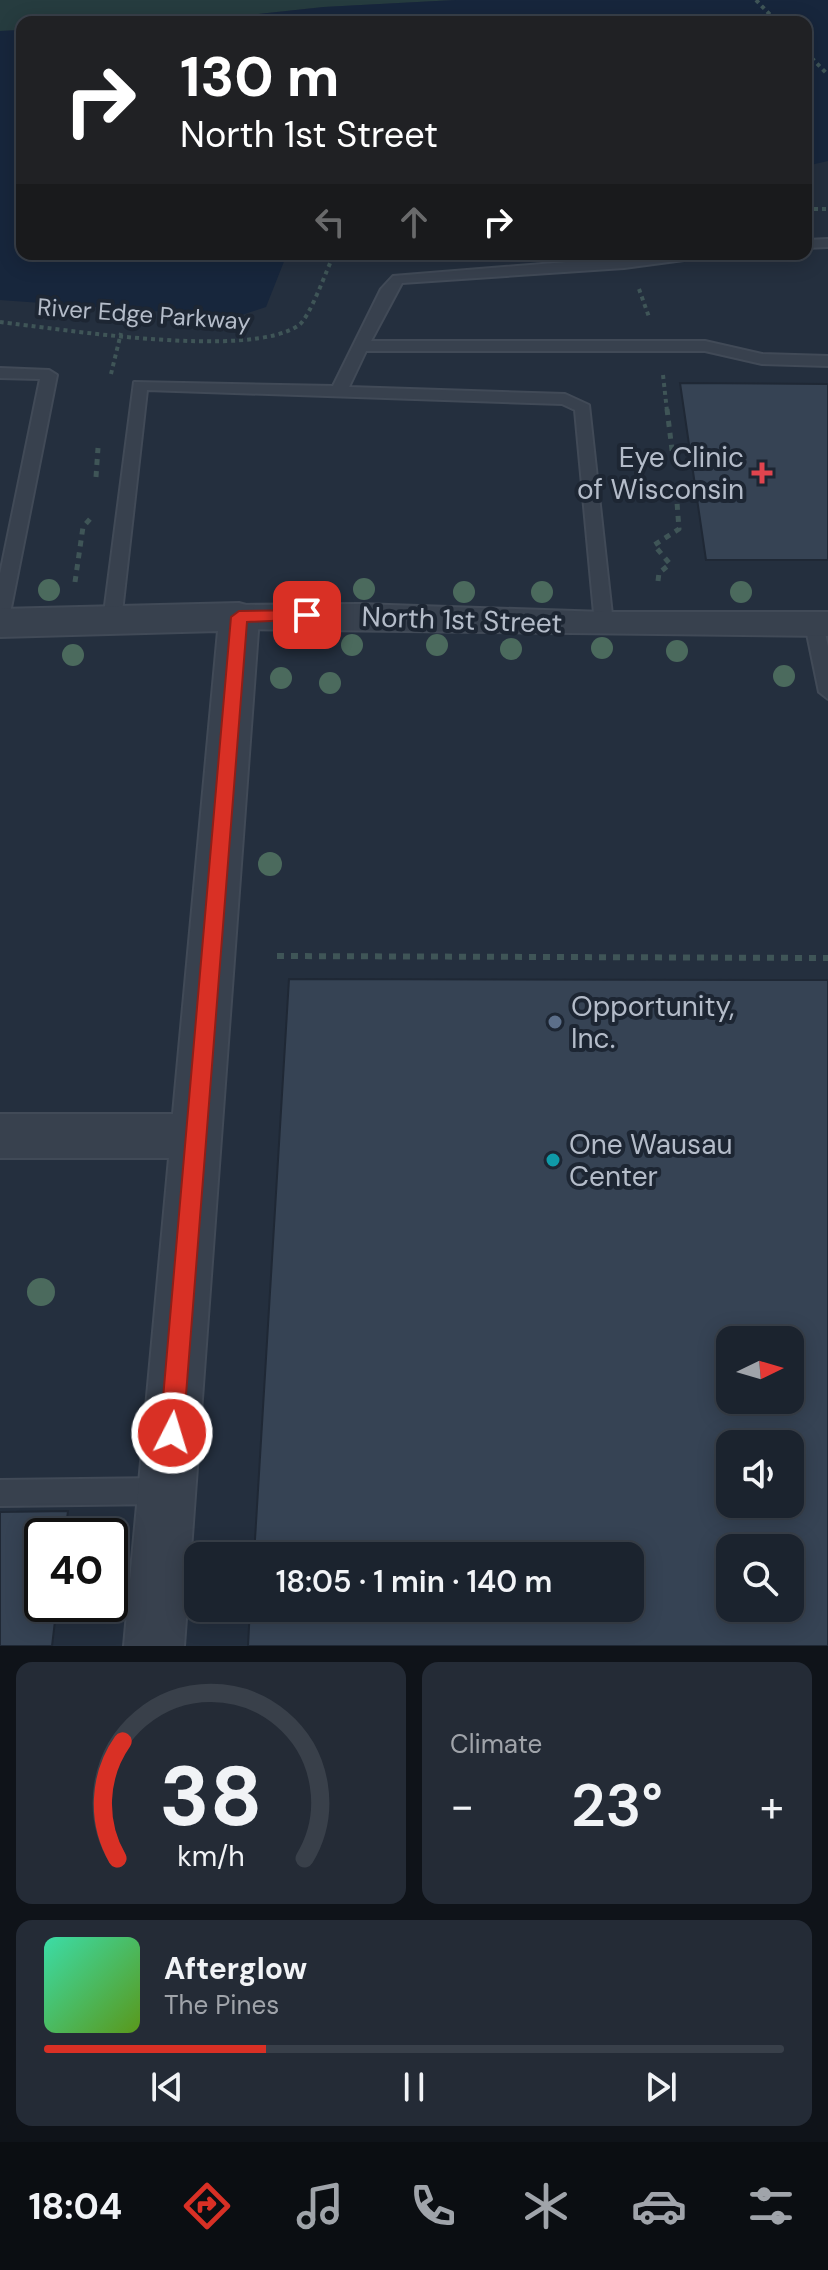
<!DOCTYPE html>
<meta charset="utf-8">
<style>
body{margin:0;font-family:"DM Sans",sans-serif;background:#242b36;color:#f1f3f6;height:100vh;display:flex;flex-direction:column;font-size:30px;white-space:nowrap}
*{box-sizing:border-box;margin:0}
p{font-size:26px;color:#a0a4aa}
.icon{flex:none;width:44px;height:44px;fill:none;stroke:currentColor;stroke-width:2;stroke-linecap:round;stroke-linejoin:round}
.map{position:relative;height:1646px;overflow:hidden}
.drawer{display:flex;flex-direction:column;gap:16px;padding:16px;background:#0f1319;flex:1}
.drawer>*{flex:none}
.guide{position:absolute;left:16px;top:16px;width:796px;height:244px;border-radius:16px;box-shadow:0 4px 20px #0003,0 0 0 2px #39404a;background:#202124;color:#fff;overflow:hidden}
.needle{width:52px;rotate:85deg}
.tools{position:absolute;left:716px;top:1326px;display:grid;gap:16px}
.tools a{display:grid;place-items:center;width:88px;height:88px;border-radius:16px;background:#1b232e;box-shadow:0 4px 20px #0003,0 0 0 2px #39404a;font-size:40px}
.speed{position:absolute;left:24px;top:1518px;display:flex;gap:16px;font-size:40px;font-weight:700;text-align:center}
.speed>*{display:grid;place-content:center;width:104px;height:104px;border-radius:50%;background:#1b232e;box-shadow:0 4px 20px #0003,0 0 0 2px #39404a;line-height:1}
.speed .limit{border:4px solid #111;border-radius:12px;background:#fff;color:#111}
.pin{position:absolute;display:grid;place-items:center;width:68px;height:68px;color:#fff;margin:-34px;border-radius:16px;box-shadow:0 4px 12px #0006}
.me{position:absolute;width:88px;margin:-44px;rotate:5deg;stroke-linejoin:round;filter:drop-shadow(0 0 6px #0008)}
.turn{display:flex;align-items:center;gap:28px;height:168px;padding:0 32px;font-size:36px}
.turn .icon{width:104px;height:104px;stroke-width:2.5}
.turn b{display:block;font-size:56px;line-height:68px}
.lanes{display:flex;align-items:center;height:76px;padding:0 32px;background:#0003;justify-content:center;gap:40px;direction:ltr}
.lanes .off{opacity:.35}
.big{font-size:60px;font-weight:600;line-height:1.1}
.drawer .tile{flex:1;display:flex;flex-direction:column;justify-content:center;gap:12px;min-width:0;padding:0 28px;border-radius:16px;background:#242b36}
.drawer .dial{align-items:center;gap:0}
.dial svg{height:208px;overflow:visible;fill:none;stroke:#39404a;stroke-width:7;stroke-linecap:round;text-anchor:middle}
.dial text{fill:#f1f3f6;stroke:none}
.song{display:flex;align-items:center;gap:24px}
.cover{width:96px;height:96px;border-radius:12px;background:linear-gradient(135deg,hsl(160 70% 55%),hsl(90 70% 35%))}
.played{height:8px;border-radius:4px;background:linear-gradient(90deg,#d93025 30%,#39404a 30%)}
.keys{display:flex;justify-content:space-around;direction:ltr}
.heat{display:flex;justify-content:space-between;align-items:center;font-size:44px;direction:ltr}
.drawer .tiles{flex:1;display:grid;gap:16px;grid-template-columns:1fr 1fr}
.tile:last-child{grid-column:span 2}
.trip{position:absolute;left:184px;top:1542px;width:460px;height:80px;border-radius:16px;background:#1b232e;box-shadow:0 4px 20px #0003,0 0 0 2px #39404a;font-weight:600;line-height:80px;text-align:center}
.tabs{display:flex;height:128px;justify-content:space-around;align-items:center;background:#0b0e12;color:#a0a4aa}
.tabs .icon{width:56px;height:56px}
.tabs .active{color:#d93025}
.tabs b{font-size:36px;color:#f1f3f6}
.map>svg:first-child{display:block}
.green{fill:#263c3f}
.water{fill:#17263c}
.building{fill:#364354;stroke:#1f2835;stroke-width:2;fill-rule:evenodd}
.lines{fill:none;stroke-linecap:round;stroke-linejoin:round}
.service-casing{stroke:#414a57;stroke-width:4}
.minor-casing{stroke:#414a57;stroke-width:4}
.tertiary-casing{stroke:#414a57;stroke-width:4}
.path-far2{stroke:#3f5557;stroke-width:4;stroke-dasharray:4 4;stroke-linecap:butt}
.path-far1{stroke:#3f5557;stroke-width:5;stroke-dasharray:6 6;stroke-linecap:butt}
.path{stroke:#3f5557;stroke-width:6;stroke-dasharray:7 7;stroke-linecap:butt}
.service{fill:#38414e;fill-rule:evenodd}
.minor{fill:#38414e;fill-rule:evenodd}
.tertiary{fill:#38414e;fill-rule:evenodd}
.tree{fill:#4b6a5d}
.route{fill:#d93025;stroke:#8d1f18;stroke-width:2}
.health-dot{fill:#e0444e;stroke:#1d2633;stroke-width:3}
.service-dot{fill:#5c6f8a;stroke:#1d2633;stroke-width:3}
.culture-dot{fill:#0f9aa8;stroke:#1d2633;stroke-width:3}
.labels{text-anchor:middle;dominant-baseline:central;stroke-width:8;stroke-linejoin:round;paint-order:stroke}
.far-street-label{font-size:24px;fill:#b4bcc9;stroke:#1d2633}
.poi-label{font-size:28px;fill:#b4bcc9;stroke:#1d2633;text-anchor:start}
.street-label{font-size:28px;fill:#b4bcc9;stroke:#1d2633}
</style>
<div class="map">
<svg width="828" height="1646" viewBox="0 0 828 1646">
<rect width="100%" height="100%" fill="#242f3e"/>
<path class="green" d="M0,0H456L324,7L184,22H22V30L0,31Z"/>
<path class="water" d="M456,0H828V161L806,166V22H184L324,7Z
M22,30V254H287L266,307L236,317L0,300V31Z"/>
<path class="building" d="M680,383L828,384V560H706Z
M289,979L828,980V1646H248L250,1608H630V1556H254ZM730,1340H790V1400H730ZM730,1444H790V1504H730ZM730,1548H790V1608H730Z
M68,1511L65,1536H42V1604H57L52,1646H0V1512Z"/>
<g class="lines">
<g class="service-casing">
<path id="service" d="M828,239V247L806,248V240Z
M666,254H706L699,258L624,268L402,283L371,341H705L762,354L828,356V366L762,364L705,351H366L349,387L565,394L589,405L613,624L610,628L604,630L595,624L575,410L562,404L147,390L121,621L118,625H106L103,621L134,382L333,386L381,289L393,276Z
M0,368L49,370L57,375L9,618L0,624V574L40,379L0,378Z
M814,618L823,624L828,647V699L819,692L805,624Z
M163,1478L172,1482L176,1491L172,1500L163,1504L0,1506V1480Z"/>
</g>
<g class="minor-casing">
<path id="minor" d="M359,604L604,612H828V636L239,629L227,625L222,617L227,609L239,605Z"/>
</g>
<g class="tertiary-casing">
<path id="tertiary" d="M239,603L253,607L259,617L184,1646H124L169,1158H0V1114H173L218,631L0,637V609Z"/>
</g>
<path class="path-far2" d="M756,0L777,22
M806,52L828,75
M806,209H828
M639,289L649,317
M0,322C62,329 250,360 299,325C310,317 327,269 334,254
M111,374L121,333
M663,375L667,411"/>
<path class="path-far1" d="M667,409L673,458
M96,477L98,448
M658,581L659,573L670,564L654,545L679,529L676,489
M75,582L83,527L91,518"/>
<path class="path" d="M277,956L828,958"/>
<use href="#service" class="service"/>
<use href="#minor" class="minor"/>
<use href="#tertiary" class="tertiary"/>
</g>
<g class="tree">
<circle cx="364" cy="589" r="11"/>
<circle cx="49" cy="590" r="11"/>
<circle cx="464" cy="592" r="11"/>
<circle cx="542" cy="592" r="11"/>
<circle cx="741" cy="592" r="11"/>
<circle cx="352" cy="645" r="11"/>
<circle cx="437" cy="645" r="11"/>
<circle cx="602" cy="648" r="11"/>
<circle cx="511" cy="649" r="11"/>
<circle cx="677" cy="651" r="11"/>
<circle cx="73" cy="655" r="11"/>
<circle cx="784" cy="676" r="11"/>
<circle cx="281" cy="678" r="11"/>
<circle cx="330" cy="683" r="11"/>
<circle cx="270" cy="864" r="12"/>
<circle cx="41" cy="1292" r="14"/>
</g>
<path class="route" d="M307,610L313,611V619L247,622L183,1433L180,1441L172,1444L164,1441L160,1433L231,617L239,611Z"/>
<path class="health-dot" d="M758 461h8v8h8v8h-8v8h-8v-8h-8v-8h8z"/>
<circle class="service-dot" cx="555" cy="1022" r="8"/>
<circle class="culture-dot" cx="553" cy="1160" r="8"/>
<g class="labels">
<g class="far-street-label">
<text transform="translate(144 314) rotate(4)">River Edge Parkway</text>
</g>
<g class="poi-label">
<text x="744" y="457" text-anchor="end">Eye Clinic<tspan x="744" dy="32">of Wisconsin</tspan></text>
<text x="571" y="1006">Opportunity,<tspan x="571" dy="32">Inc.</tspan></text>
<text x="569" y="1144">One Wausau<tspan x="569" dy="32">Center</tspan></text>
</g>
<g class="street-label">
<text transform="translate(462 620) rotate(2)">North 1st Street</text>
</g>
</g>
</svg>
<div class="tools">
<a><svg class="needle" viewBox="-14 -14 28 28"><path d="M0-13l5 13h-10z" fill="#e53935"/><path d="M0 13l5-13h-10z" fill="#a0a4aa"/></svg></a>
<a><svg class="icon" aria-label="sound" viewBox="0 0 24 24"><path d="M4 9h4l5-4v14l-5-4H4zM17 9q2 3 0 6"/></svg></a>
<a><svg class="icon" aria-label="search" viewBox="0 0 24 24"><circle cx="10" cy="10" r="6"/><path d="M15 15l6 6"/></svg></a>
</div>
<div class="speed"><div class="limit">40</div></div>
<div class="pin" style="left:307px;top:615px;background:#d93025"><svg class="icon" aria-label="arrive" viewBox="0 0 24 24"><path d="M6 21V4h12l-3 4 3 4H6"/></svg></div>
<svg class="me" style="left:172px;top:1433px" viewBox="-20 -20 40 40"><circle r="17" fill="#d93025" stroke="#fff" stroke-width="3"/><path d="M0-11L8 9 0 5-8 9z" fill="#fff"/></svg>
<div class="trip">18:05 · 1 min · 140 m</div>
<div class="guide">
<div class="turn"><svg class="icon" aria-label="right" viewBox="0 0 24 24"><path d="M7 20v-9h11M14 6l5 5-5 5"/></svg><div><b>130 m</b>North 1st Street</div></div>
<div class="lanes"><svg class="icon off" aria-label="left" viewBox="0 0 24 24"><path d="M17 20v-9H6M10 6l-5 5 5 5"/></svg><svg class="icon off" aria-label="ahead" viewBox="0 0 24 24"><path d="M12 20V5M6 11l6-6 6 6"/></svg><svg class="icon" aria-label="right" viewBox="0 0 24 24"><path d="M7 20v-9h11M14 6l5 5-5 5"/></svg></div>
</div>
</div>
<section class="drawer">
<div class="tiles">
<div class="tile dial"><svg viewBox="0 0 100 80">
<path d="M14 69A42 42 0 1 1 86 69"/>
<path d="M14 69A42 42 0 0 1 16 24" stroke="#d93025"/>
<text x="50" y="56" font-size="32" font-weight="700">38</text>
<text x="50" y="72" font-size="11">km/h</text>
</svg></div>
<div class="tile"><p>Climate</p>
<div class="heat"><a>−</a><b class="big">23°</b><a>+</a></div>
</div>
<div class="tile">
<div class="song"><i class="cover"></i><div><b>Afterglow</b><p>The Pines</p></div></div>
<div class="played"></div>
<div class="keys"><svg class="icon" aria-label="previous" viewBox="0 0 24 24"><path d="M18 5L8 12l10 7zM5 5v14"/></svg><svg class="icon" aria-label="pause" viewBox="0 0 24 24"><path d="M8 5v14M16 5v14"/></svg><svg class="icon" aria-label="next" viewBox="0 0 24 24"><path d="M6 5l10 7-10 7zM19 5v14"/></svg></div>
</div>
</div>
</section>
<nav class="tabs">
<b>18:04</b>
<svg class="icon active" aria-label="directions" viewBox="0 0 24 24"><path d="M12 3l9 9-9 9-9-9zM9 14v-3h6M13 9l2 2-2 2"/></svg>
<svg class="icon" aria-label="music" viewBox="0 0 24 24"><path d="M9 18V5l10-2v13"/><circle cx="6" cy="18" r="3"/><circle cx="16" cy="16" r="3"/></svg>
<svg class="icon" aria-label="phone" viewBox="0 0 24 24"><path d="M5 4h4l2 5-3 2q2 4 5 5l2-3 5 2v4C11 20 4 13 5 4z"/></svg>
<svg class="icon" aria-label="climate" viewBox="0 0 24 24"><path d="M12 3v18M4 7l16 10M4 17L20 7"/></svg>
<svg class="icon" aria-label="car" viewBox="0 0 24 24"><path d="M5 17H2v-5l4-1 3-4h7l3 4 3 1v5h-3M9 17h6M6 11h13"/><circle cx="7" cy="17" r="2"/><circle cx="17" cy="17" r="2"/></svg>
<svg class="icon" aria-label="filters" viewBox="0 0 24 24"><path d="M4 7h16M4 17h16"/><circle cx="9" cy="7" r="2"/><circle cx="15" cy="17" r="2"/></svg>
</nav>
